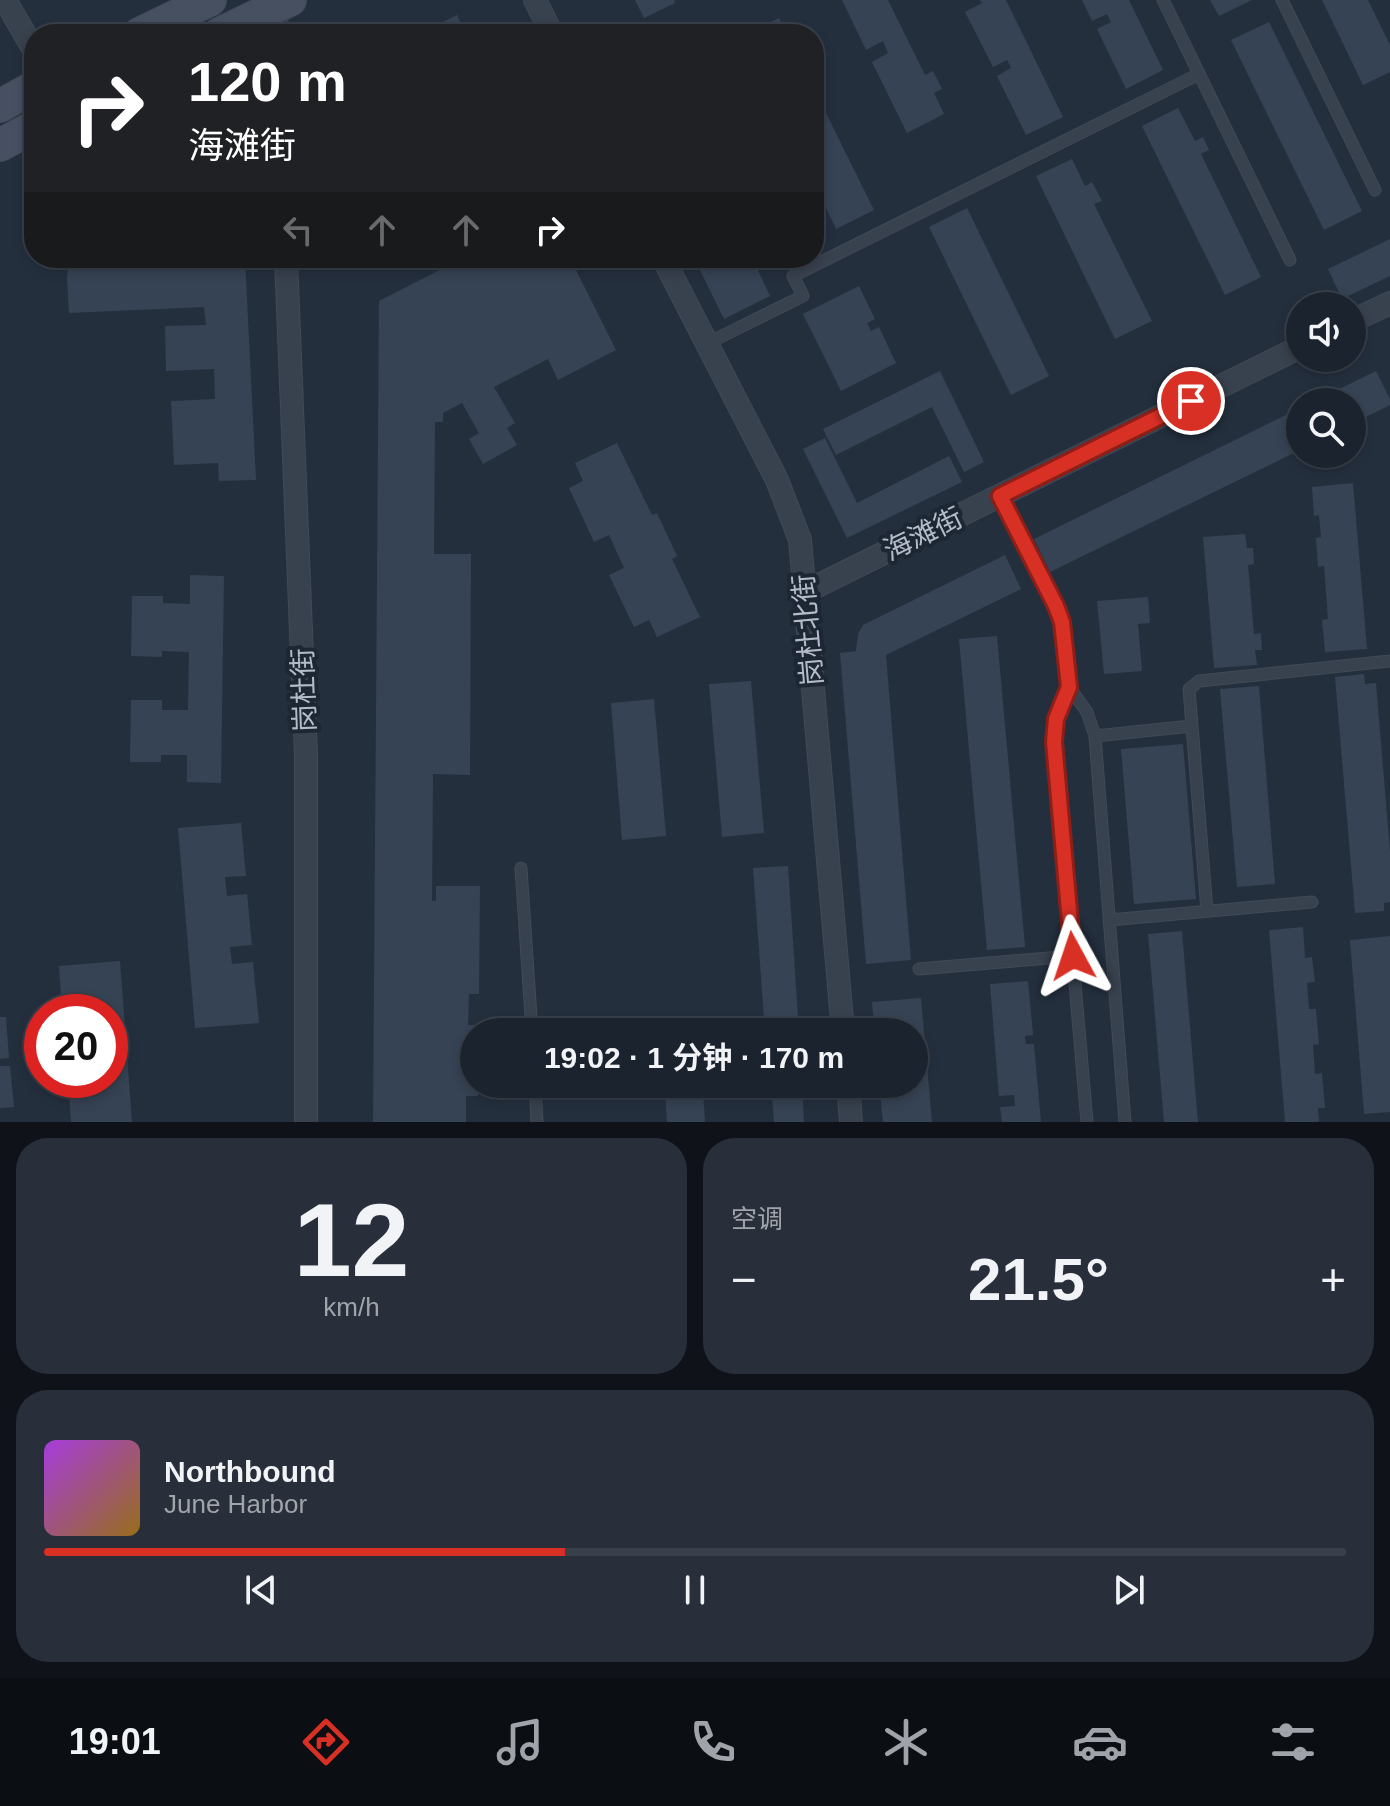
<!DOCTYPE html>
<html lang="zh">
<meta charset="utf-8">
<style>
body{margin:0;font-family:Helvetica,"Noto Sans SC",sans-serif;background:#282f3a;color:#f1f3f6;height:100vh;display:flex;flex-direction:column;font-size:30px;white-space:nowrap}
*{box-sizing:border-box;margin:0}
p{font-size:26px;color:#a0a4aa}
.icon{flex:none;width:44px;height:44px;fill:none;stroke:currentColor;stroke-width:2;stroke-linecap:round;stroke-linejoin:round}
.map{position:relative;height:1122px;overflow:hidden}
.sheet{display:flex;flex-direction:column;gap:16px;padding:16px;background:#0f1319;flex:1}
.sheet>*{flex:none}
.banner{position:absolute;left:24px;top:24px;width:800px;height:244px;border-radius:32px;box-shadow:0 4px 12px #0003,0 0 0 2px #39404a;background:#202124;color:#fff;overflow:hidden}
.controls{position:absolute;left:1286px;top:292px;display:grid;gap:16px}
.controls a{display:grid;place-items:center;width:80px;height:80px;border-radius:50%;background:#1b232e;box-shadow:0 4px 12px #0003,0 0 0 2px #39404a;font-size:40px}
.speed{position:absolute;left:24px;top:994px;display:flex;gap:16px;font-size:40px;font-weight:700;text-align:center}
.speed>*{display:grid;place-content:center;width:104px;height:104px;border-radius:50%;background:#1b232e;box-shadow:0 4px 12px #0003,0 0 0 2px #39404a;line-height:1}
.speed .limit{border:12px solid #d22;background:#fff;color:#111}
.pin{position:absolute;display:grid;place-items:center;width:68px;height:68px;color:#fff;margin:-34px;border:4px solid #fff;border-radius:50%;box-shadow:0 2px 8px #0007}
.me{position:absolute;width:88px;margin:-44px;rotate:355deg;stroke-linejoin:round;filter:drop-shadow(0 0 6px #0008)}
.turn{display:flex;align-items:center;gap:28px;height:168px;padding:0 32px;font-size:36px}
.turn .icon{width:104px;height:104px;stroke-width:2.5}
.turn b{display:block;font-size:56px;line-height:68px}
.lanes{display:flex;align-items:center;height:76px;padding:0 32px;background:#0003;justify-content:center;gap:40px;direction:ltr}
.lanes .off{opacity:.35}
.big{font-size:60px;font-weight:700;line-height:1.1}
.sheet .card{flex:1;display:flex;flex-direction:column;justify-content:center;gap:12px;min-width:0;padding:0 28px;border-radius:32px;background:#282f3a}
.sheet .dial{align-items:center;gap:0}
.dial b{font-size:104px;line-height:1}
.song{display:flex;align-items:center;gap:24px}
.cover{width:96px;height:96px;border-radius:12px;background:linear-gradient(135deg,hsl(280 70% 55%),hsl(40 70% 35%))}
.played{height:8px;border-radius:4px;background:linear-gradient(90deg,#d93025 40%,#39404a 40%)}
.keys{display:flex;justify-content:space-around;direction:ltr}
.heat{display:flex;justify-content:space-between;align-items:center;font-size:44px;direction:ltr}
.sheet .tiles{flex:1;display:grid;gap:16px;grid-template-columns:1fr 1fr}
.card:last-child{grid-column:span 2}
.trip{position:absolute;left:460px;top:1018px;width:468px;height:80px;border-radius:40px;background:#1b232e;box-shadow:0 4px 12px #0003,0 0 0 2px #39404a;font-weight:700;line-height:80px;text-align:center}
.tabs{display:flex;height:128px;justify-content:space-around;align-items:center;background:#0b0e12;color:#a0a4aa}
.tabs .icon{width:56px;height:56px}
.tabs .on{color:#d93025}
.tabs b{font-size:36px;color:#f1f3f6}
.map>svg:first-child{display:block}
.building{fill:#364354}
.lines{fill:none;stroke-linecap:round;stroke-linejoin:round}
.service-casing{stroke:#414a57;stroke-width:13}
.minor-casing{stroke:#414a57;stroke-width:24}
.secondary-casing{stroke:#414a57;stroke-width:34}
.service{stroke:#38414e;stroke-width:11}
.minor{stroke:#38414e;stroke-width:22}
.secondary{stroke:#465061;stroke-width:32}
.route-casing{stroke:#8d1f18;stroke-width:20}
.route{stroke:#d93025;stroke-width:14}
.labels{text-anchor:middle;dominant-baseline:central;stroke-width:8;stroke-linejoin:round;paint-order:stroke}
.street-label{font-size:28px;fill:#b4bcc9;stroke:#1d2633}
</style>
<div class="map">
<svg width="1390" height="1122" viewBox="0 0 1390 1122">
<rect width="100%" height="100%" fill="#242f3e"/>
<path class="building" d="M635,0H674L675,3L644,18Z
M842,0H888L925,75L933,71L942,89L934,93L944,114L907,133L872,62L888,53L883,41L866,50Z
M980,0H1006L1063,117L1026,135L997,76L1011,68L1007,60L993,67L965,12L982,3Z
M1082,0H1129L1163,70L1126,89L1097,29L1111,22L1107,14L1092,21Z
M1210,0H1252L1219,16Z
M1322,0H1368L1390,45V72L1363,85Z
M457,15L466,34H418Z
M779,18L787,34H747Z
M1269,22L1362,211L1324,230L1231,40Z
M814,89L874,210L836,229L814,183V166L821,162L817,154L814,156Z
M1178,108L1195,141L1203,137L1209,150L1201,154L1261,277L1225,295L1142,126Z
M1072,159L1085,186L1092,182L1102,201L1094,204L1152,321L1115,339L1036,176Z
M967,208L1049,376L1011,395L929,227Z
M1390,239V276L1342,299L1328,269Z
M72,258H245L256,480L219,481L218,463L174,465L171,401L215,399L214,369L166,371L165,326L206,325L204,307L69,313L67,279L68,266Z
M463,258H570L616,350L558,380L548,359L494,387L515,423L507,428L517,445L483,464L469,439L479,433L462,403L443,413V422H435L434,554H471L470,775L433,774L432,901H436V886H480L479,994H469L468,1025H479V1032H474V1084H479L478,1096H466V1122H373L379,301Z
M694,258H752L770,296L724,319Z
M859,286L875,319L867,323L871,331L879,327L896,363L841,391L803,314Z
M940,371L984,462L964,472L932,407L836,455L823,429Z
M1376,371L1390,399V405L1352,424V402H1313Z
M1300,408V450L1050,572L1034,539Z
M825,438L857,503L949,456L962,482L847,538L803,449Z
M617,443L652,515L657,513L677,556L672,559L700,617L657,637L649,620L634,627L609,575L624,568L609,535L594,542L569,488L583,481L575,463Z
M1353,483L1367,649L1325,652L1322,620L1328,619L1324,566L1318,567L1316,538L1321,537L1319,515L1314,516L1312,487Z
M1245,534L1247,548H1253L1254,564L1248,565L1254,634L1261,633L1262,650H1255L1257,665L1214,668L1203,537Z
M1005,555L1021,589L886,655L911,960L866,964L840,653L856,651L858,634L863,625Z
M190,575L224,576L221,783L187,782V755H161V762H130L131,700H162V710H188L189,652L162,651V657L131,656L132,596H163V603L190,604Z
M1148,597L1150,623L1138,624L1142,671L1104,674L1097,601Z
M997,636L1025,947L987,950L959,639Z
M1364,674L1365,684L1376,683L1390,851V902L1384,903V911L1355,913L1335,677Z
M751,681L764,833L722,837L709,684Z
M1259,686L1275,884L1237,887L1220,689Z
M654,699L666,836L622,840L611,703Z
M1183,744L1196,899L1134,904L1121,749Z
M241,823L246,876L225,877L227,896L247,894L252,945L230,947L232,964L253,962L259,1023L195,1028L178,828Z
M788,866L799,1032H765L753,868Z
M1303,927L1305,958L1312,957L1315,982L1307,983L1309,1009H1316L1319,1044L1313,1045L1315,1074L1322,1073L1325,1108H1318L1319,1122H1285L1269,930Z
M1182,931L1198,1122H1164L1148,934Z
M1390,936V1112L1364,1114L1350,940Z
M120,961L132,1122H71L68,1080H110V1012H62L59,966Z
M1028,981L1033,1035L1025,1036L1026,1044H1034L1041,1122H1002L1000,1107L1015,1106L1014,1095L999,1096L990,984Z
M921,998L932,1122H883L879,1084H914V1032H875L872,1002Z
M0,1017H6L9,1058L0,1059Z
M0,1066H10L14,1107L0,1108Z
M771,1084H802L804,1122H774Z
M703,1091L705,1122H667L665,1094Z"/>
<g class="lines">
<g class="service-casing">
<path id="service" d="M1163,0L1290,260
M1282,0L1375,190
M706,344L803,296L793,276L1199,74
M1000,496L1056,606L1062,622L1069,687L1056,719L1054,742L1087,1122
M1069,687L1087,712L1095,736L1125,1122
M1095,736L1192,726
M521,868L532,1032
M1207,911L1189,689L1199,681L1390,661
M1109,920L1312,902
M919,969L1073,956
M535,1084L537,1122"/>
</g>
<g class="minor-casing">
<path id="minor" d="M5,0L34,50
M275,0L277,34
M535,0L552,34
M286,258L306,756V1122
M663,258L777,480L800,540L843,1032
M1352,321L1390,303
M805,592L1300,347
M848,1084L851,1122"/>
</g>
<g class="secondary-casing">
<path id="secondary" d="M139,34L210,0
M219,34L290,0
M0,106L34,87
M0,145L34,127"/>
</g>
<use href="#service" class="service"/>
<use href="#minor" class="minor"/>
<use href="#secondary" class="secondary"/>
</g>
<g class="lines">
<g class="route-casing">
<path id="route" d="M1073,956L1054,742L1056,719L1069,687L1062,622L1056,606L1000,496L1191,401"/>
</g>
<use href="#route" class="route"/>
</g>
<g class="labels">
<g class="street-label">
<text transform="translate(923 534) rotate(-26)">海滩街</text>
<text transform="translate(808 630) rotate(-95)">岗杜北街</text>
<text transform="translate(304 690) rotate(-92)">岗杜街</text>
</g>
</g>
</svg>
<div class="controls">
<a><svg class="icon" aria-label="sound" viewBox="0 0 24 24"><path d="M4 9h4l5-4v14l-5-4H4zM17 9q2 3 0 6"/></svg></a>
<a><svg class="icon" aria-label="search" viewBox="0 0 24 24"><circle cx="10" cy="10" r="6"/><path d="M15 15l6 6"/></svg></a>
</div>
<div class="speed"><div class="limit">20</div></div>
<div class="pin" style="left:1191px;top:401px;background:#d93025"><svg class="icon" aria-label="arrive" viewBox="0 0 24 24"><path d="M6 21V4h12l-3 4 3 4H6"/></svg></div>
<svg class="me" style="left:1073px;top:956px" viewBox="-20 -20 40 40"><path d="M0-17L14 15 0 8-14 15z" fill="#d93025" stroke="#fff" stroke-width="4"/></svg>
<div class="trip">19:02 · 1 分钟 · 170 m</div>
<div class="banner">
<div class="turn"><svg class="icon" aria-label="right" viewBox="0 0 24 24"><path d="M7 20v-9h11M14 6l5 5-5 5"/></svg><div><b>120 m</b>海滩街</div></div>
<div class="lanes"><svg class="icon off" aria-label="left" viewBox="0 0 24 24"><path d="M17 20v-9H6M10 6l-5 5 5 5"/></svg><svg class="icon off" aria-label="ahead" viewBox="0 0 24 24"><path d="M12 20V5M6 11l6-6 6 6"/></svg><svg class="icon off" aria-label="ahead" viewBox="0 0 24 24"><path d="M12 20V5M6 11l6-6 6 6"/></svg><svg class="icon" aria-label="right" viewBox="0 0 24 24"><path d="M7 20v-9h11M14 6l5 5-5 5"/></svg></div>
</div>
</div>
<section class="sheet">
<div class="tiles">
<div class="card dial"><b>12</b><p>km/h</p></div>
<div class="card"><p>空调</p>
<div class="heat"><a>−</a><b class="big">21.5°</b><a>+</a></div>
</div>
<div class="card">
<div class="song"><i class="cover"></i><div><b>Northbound</b><p>June Harbor</p></div></div>
<div class="played"></div>
<div class="keys"><svg class="icon" aria-label="previous" viewBox="0 0 24 24"><path d="M18 5L8 12l10 7zM5 5v14"/></svg><svg class="icon" aria-label="pause" viewBox="0 0 24 24"><path d="M8 5v14M16 5v14"/></svg><svg class="icon" aria-label="next" viewBox="0 0 24 24"><path d="M6 5l10 7-10 7zM19 5v14"/></svg></div>
</div>
</div>
</section>
<nav class="tabs">
<b>19:01</b>
<svg class="icon on" aria-label="directions" viewBox="0 0 24 24"><path d="M12 3l9 9-9 9-9-9zM9 14v-3h6M13 9l2 2-2 2"/></svg>
<svg class="icon" aria-label="music" viewBox="0 0 24 24"><path d="M9 18V5l10-2v13"/><circle cx="6" cy="18" r="3"/><circle cx="16" cy="16" r="3"/></svg>
<svg class="icon" aria-label="phone" viewBox="0 0 24 24"><path d="M5 4h4l2 5-3 2q2 4 5 5l2-3 5 2v4C11 20 4 13 5 4z"/></svg>
<svg class="icon" aria-label="climate" viewBox="0 0 24 24"><path d="M12 3v18M4 7l16 10M4 17L20 7"/></svg>
<svg class="icon" aria-label="car" viewBox="0 0 24 24"><path d="M5 17H2v-5l4-1 3-4h7l3 4 3 1v5h-3M9 17h6M6 11h13"/><circle cx="7" cy="17" r="2"/><circle cx="17" cy="17" r="2"/></svg>
<svg class="icon" aria-label="filters" viewBox="0 0 24 24"><path d="M4 7h16M4 17h16"/><circle cx="9" cy="7" r="2"/><circle cx="15" cy="17" r="2"/></svg>
</nav>
